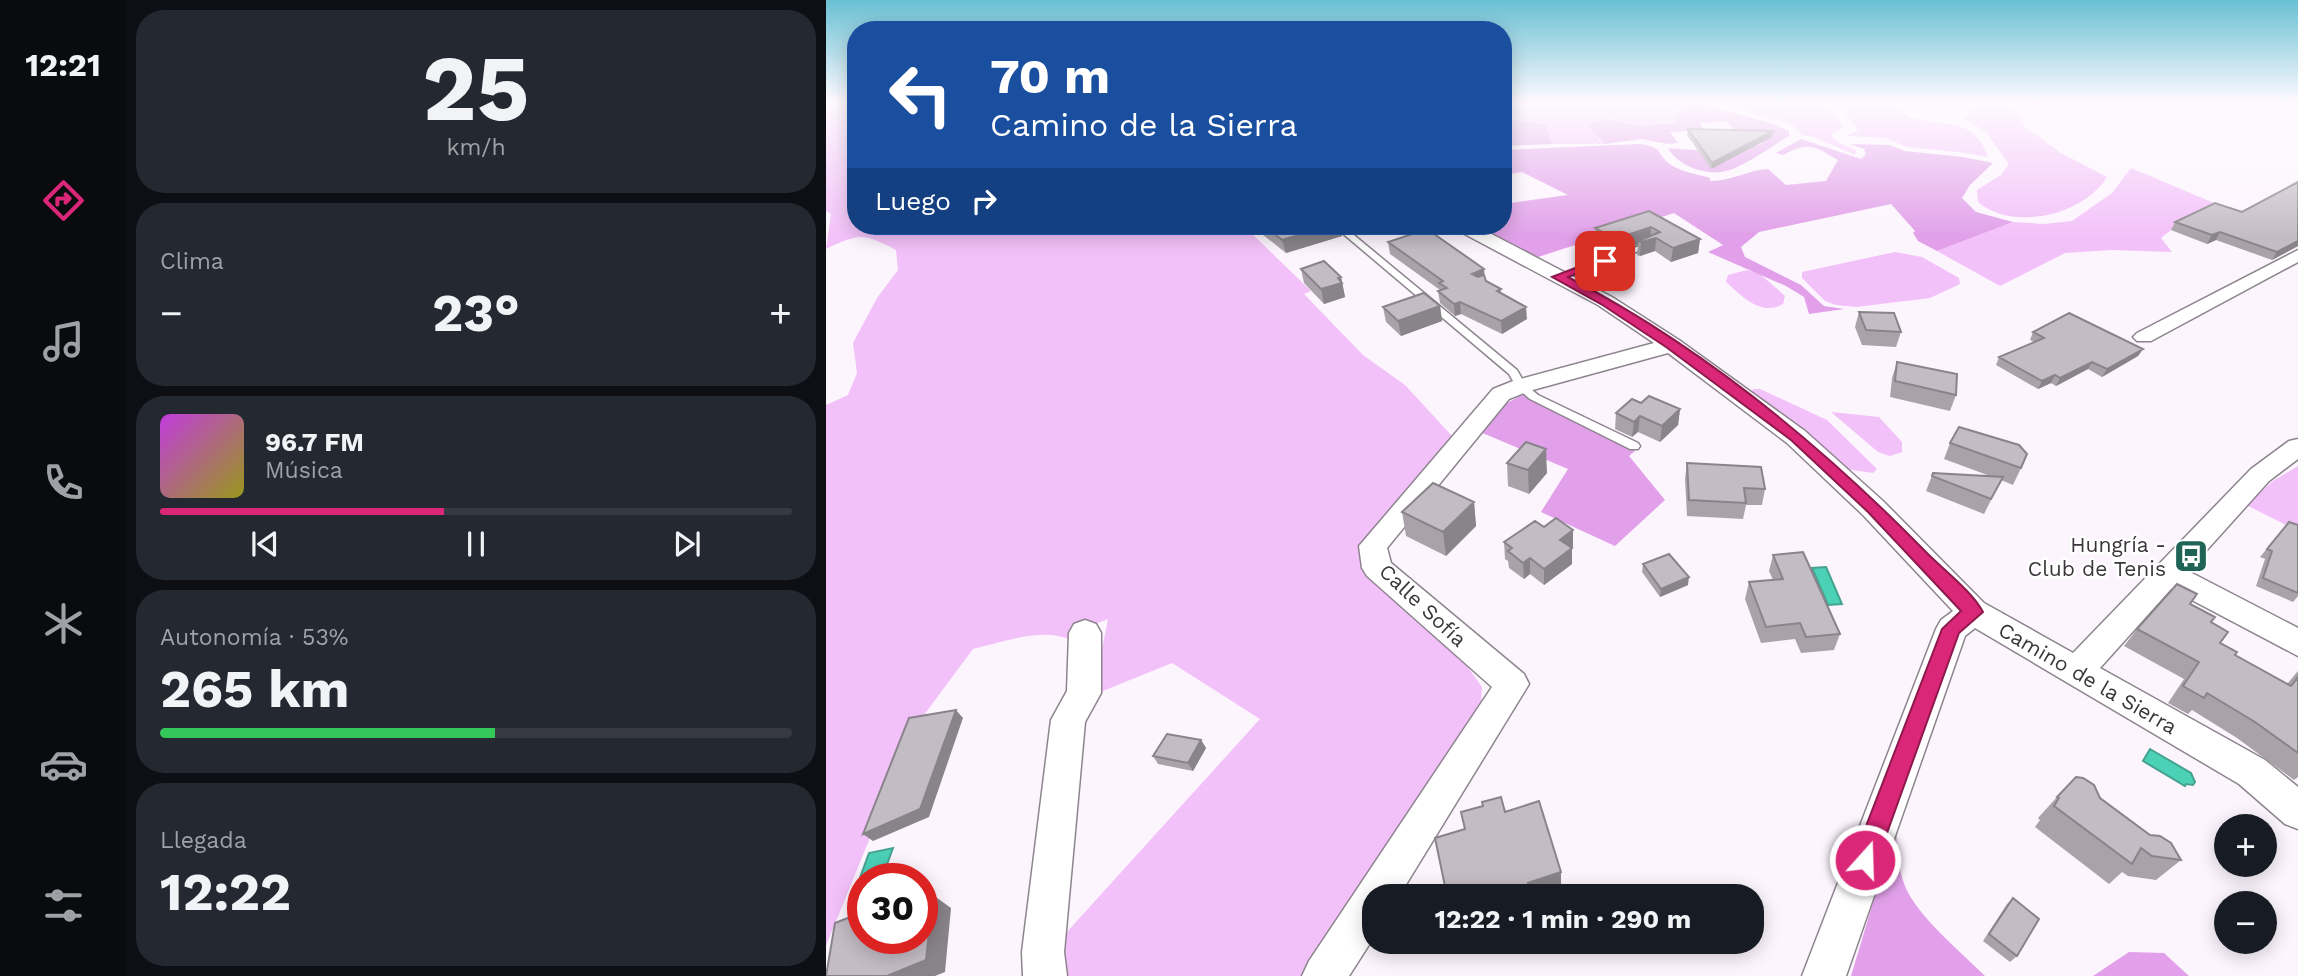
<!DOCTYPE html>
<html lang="es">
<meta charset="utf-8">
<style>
body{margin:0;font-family:"Work Sans",sans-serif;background:#242831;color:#f1f3f6;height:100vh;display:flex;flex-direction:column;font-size:26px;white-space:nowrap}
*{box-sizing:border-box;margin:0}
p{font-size:23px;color:#9ea1a6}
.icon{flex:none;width:38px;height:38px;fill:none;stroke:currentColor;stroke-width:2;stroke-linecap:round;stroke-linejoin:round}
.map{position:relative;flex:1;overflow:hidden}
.details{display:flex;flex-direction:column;gap:10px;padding:10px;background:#0d0f14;width:700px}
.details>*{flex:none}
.hud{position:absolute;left:21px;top:21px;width:665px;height:214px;border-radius:28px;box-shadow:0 4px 18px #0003;background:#1a4fa0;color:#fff;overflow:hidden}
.controls{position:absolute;left:1388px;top:814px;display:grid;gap:14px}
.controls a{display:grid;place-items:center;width:63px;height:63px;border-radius:50%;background:#171b24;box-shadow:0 4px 18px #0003;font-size:35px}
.speed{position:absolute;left:21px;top:863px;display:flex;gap:14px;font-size:35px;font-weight:700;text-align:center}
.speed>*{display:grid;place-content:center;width:91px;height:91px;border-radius:50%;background:#171b24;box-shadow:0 4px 18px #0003;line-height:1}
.speed .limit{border:10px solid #d22;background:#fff;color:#111}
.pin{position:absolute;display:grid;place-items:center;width:60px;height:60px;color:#fff;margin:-30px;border-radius:14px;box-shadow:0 4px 10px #0006}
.me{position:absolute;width:77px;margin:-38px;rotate:20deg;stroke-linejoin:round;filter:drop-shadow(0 0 5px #0008)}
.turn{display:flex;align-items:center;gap:24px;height:147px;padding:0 28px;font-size:32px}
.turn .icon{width:91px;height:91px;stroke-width:2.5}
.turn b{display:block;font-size:49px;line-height:60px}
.then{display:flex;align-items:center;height:66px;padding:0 28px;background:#0003;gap:14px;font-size:26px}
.big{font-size:52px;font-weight:700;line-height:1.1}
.details .widget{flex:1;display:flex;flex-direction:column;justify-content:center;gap:10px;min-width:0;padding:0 24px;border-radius:28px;background:#242831}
.details .dial{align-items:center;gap:0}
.dial b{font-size:91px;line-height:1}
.song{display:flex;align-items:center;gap:21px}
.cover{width:84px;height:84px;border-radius:10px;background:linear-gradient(135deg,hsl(290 70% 55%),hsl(60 70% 35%))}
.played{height:7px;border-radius:4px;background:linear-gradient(90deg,#db2777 45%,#363941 45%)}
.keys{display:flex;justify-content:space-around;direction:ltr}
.heat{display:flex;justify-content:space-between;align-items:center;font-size:38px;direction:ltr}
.charge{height:10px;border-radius:5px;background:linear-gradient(90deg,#34c759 53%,#363941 0)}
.trip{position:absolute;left:536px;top:884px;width:402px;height:70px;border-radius:28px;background:#171b24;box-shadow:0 4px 18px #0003;font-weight:700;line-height:70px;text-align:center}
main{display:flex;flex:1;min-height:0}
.tab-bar{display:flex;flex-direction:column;width:126px;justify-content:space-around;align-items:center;background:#090b0e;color:#9ea1a6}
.tab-bar .icon{width:49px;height:49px}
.tab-bar .current{color:#db2777}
.tab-bar b{font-size:32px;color:#f1f3f6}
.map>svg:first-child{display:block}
.green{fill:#f3c1f9}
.forest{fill:#e1a0e9}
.water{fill:#4ad1b6;stroke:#45a291;stroke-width:2}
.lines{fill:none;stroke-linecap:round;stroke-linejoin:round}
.service-casing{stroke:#8d858e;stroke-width:3}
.minor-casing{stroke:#8d858e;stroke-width:3}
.service{fill:#fff;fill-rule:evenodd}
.minor{fill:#fff;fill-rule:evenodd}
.wall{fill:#a9a2a9}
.shaded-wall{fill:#89848a}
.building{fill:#c4bcc5;stroke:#89848a;stroke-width:2}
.route{fill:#db2777;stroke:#8e194d;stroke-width:2}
.labels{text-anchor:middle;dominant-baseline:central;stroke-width:5;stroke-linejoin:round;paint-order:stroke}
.poi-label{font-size:21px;fill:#3a363a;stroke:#fff;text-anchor:end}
.street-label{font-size:21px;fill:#3a363a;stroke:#fff}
</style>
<main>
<nav class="tab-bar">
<b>12:21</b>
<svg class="icon current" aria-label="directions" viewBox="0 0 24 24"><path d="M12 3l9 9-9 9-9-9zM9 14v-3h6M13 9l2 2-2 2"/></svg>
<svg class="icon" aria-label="music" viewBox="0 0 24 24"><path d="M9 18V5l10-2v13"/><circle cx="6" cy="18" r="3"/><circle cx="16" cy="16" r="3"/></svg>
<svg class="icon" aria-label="phone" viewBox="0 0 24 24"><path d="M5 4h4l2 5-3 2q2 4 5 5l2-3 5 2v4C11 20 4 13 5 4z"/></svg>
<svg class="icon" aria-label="climate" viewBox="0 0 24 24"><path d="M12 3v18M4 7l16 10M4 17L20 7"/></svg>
<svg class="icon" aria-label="car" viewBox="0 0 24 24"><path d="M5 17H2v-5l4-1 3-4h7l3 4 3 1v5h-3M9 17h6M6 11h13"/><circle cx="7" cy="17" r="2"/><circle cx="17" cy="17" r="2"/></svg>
<svg class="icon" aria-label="filters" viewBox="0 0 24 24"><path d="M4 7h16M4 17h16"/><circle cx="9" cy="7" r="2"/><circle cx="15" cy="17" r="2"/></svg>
</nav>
<section class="details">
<div class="widget dial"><b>25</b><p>km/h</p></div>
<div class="widget"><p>Clima</p>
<div class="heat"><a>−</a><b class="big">23°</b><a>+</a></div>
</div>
<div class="widget">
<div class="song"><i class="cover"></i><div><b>96.7 FM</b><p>Música</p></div></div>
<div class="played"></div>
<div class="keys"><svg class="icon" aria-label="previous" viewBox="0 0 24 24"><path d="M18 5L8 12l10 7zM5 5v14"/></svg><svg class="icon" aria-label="pause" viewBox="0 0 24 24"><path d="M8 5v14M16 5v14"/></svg><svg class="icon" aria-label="next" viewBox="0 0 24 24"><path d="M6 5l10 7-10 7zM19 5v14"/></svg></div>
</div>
<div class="widget"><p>Autonomía · 53%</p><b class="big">265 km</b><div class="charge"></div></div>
<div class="widget"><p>Llegada</p><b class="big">12:22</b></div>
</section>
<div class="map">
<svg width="1472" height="976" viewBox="0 0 1472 976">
<rect width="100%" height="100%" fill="#fdf5fe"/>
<path class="green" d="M0,101H30V226H418L485,291L478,294L537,355L579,385L626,436L583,489L537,567L641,666L656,687L654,715L480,976H234L230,944L434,719L346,663L267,695L282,619L253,630L247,641C218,626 177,642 147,649L89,727L0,946V405L22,395L31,373L27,343L51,298L72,270L70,250C37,233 34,233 0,249L5,214L0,211Z
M677,101H850L855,108L849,121L814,126L779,119L772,139L778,144H726L719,124L677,119Z
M878,101H1000L1017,126L1005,135L1010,141L1030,150L1029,155L988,137L975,135L973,130L963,123Z
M1010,101C1022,101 1055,97 1064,102C1072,107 1078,116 1086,118C1119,127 1149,117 1162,157L1133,152L1080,147L1060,138L1021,136L1032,130Z
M1156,101H1175L1188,106L1199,127L1235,153L1281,177C1258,215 1187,232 1152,202L1151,190L1175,175L1183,164L1160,132L1138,118Z
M1305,168L1395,206L1345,230L1335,238L1346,252L1286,250L1239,253L1174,286L1111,251L1187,222L1218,224L1246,221L1286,193Z
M1069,252L1096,257L1133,278L1134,284L1104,298L1030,307L1010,305L999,301L976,278V272Z
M921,270L934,274L959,296L957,304C935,317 916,296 900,282L902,275Z
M927,389H934L1001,420L1051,469L1047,473L1020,469L991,441L925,394Z
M1005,412L1053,417L1076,442V452L1064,456L1052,452Z
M1472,466V531L1420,505L1447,481Z"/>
<path class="forest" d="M850,101H864L945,123L963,131V136C946,146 918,167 900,171C880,176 852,166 842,148L894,152L905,147L936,144L926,134H912L900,121L873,123L878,130L844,132L852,143L842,144L815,139L778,144L762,125L779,119L814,126L849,122L855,108Z
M677,119L719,124L726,144L677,146Z
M975,139L1035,159L1040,154L1038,149L1024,144L1064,145L1079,151L1137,157L1167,163L1144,185L1136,198L1150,212L1187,222L1111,251L1092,241L1087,233L1089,231L1065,204L933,232L915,247L919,257L975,285L998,306L1018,309L983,314L978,297L960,286L882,252L897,245L848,213L709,258L651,226H677V204L742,195L696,172L677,175V150L814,144C840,148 829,154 845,165C857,172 870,174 884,178V181C906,181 922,170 942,169L960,185L1000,181L1012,160C988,146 983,141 957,155L950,153Z
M697,394L809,451L803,456L839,500L789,546L715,512L742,469L654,432L676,406Z
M1070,826C1071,847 1071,866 1079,886C1090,915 1136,953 1159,976H1025Z
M1303,952L1338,953L1363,976H1267Z"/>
<path class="water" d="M1000,567L1016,604L1002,605L986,568Z
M1324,749L1365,773L1369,782L1367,785L1360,784L1359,786L1317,761Z
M67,848L56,878H37V895L27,897L43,853Z"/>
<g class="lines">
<g class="service-casing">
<path id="service" d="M508,226H517L691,370L699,384L712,395L812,443L814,446L812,449H804L704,399L691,388L683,374Z
M822,243L829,245L735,279L728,277Z"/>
</g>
<g class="minor-casing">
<path id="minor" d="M629,226H650L786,297L853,340L979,431L1057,501L1158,603L1247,653L1425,469L1463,441L1472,439V459L1443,481L1362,571L1472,628V656L1345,589L1274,668L1439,760L1472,787V829L1459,824L1413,784L1149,628L1139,636L1020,976H976L1110,629L1115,620L1127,611L1037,515L961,443L842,353L703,391L683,399L561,548L565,563L698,674L703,684L573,896H548V937L523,976H476L483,961L666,687L541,576L536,568L533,546L667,389L687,381L828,343L772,305L631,230Z
M1472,250V262L1325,341H1311L1307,337L1311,333Z
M259,620L270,624L275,633V693L259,722L238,952L241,976H197L196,952L225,720L241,691L243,633L248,624Z"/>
</g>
<use href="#service" class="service"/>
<use href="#minor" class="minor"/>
</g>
<path class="wall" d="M862,129L947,131L946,137L885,169L861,135Z
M823,211L874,239L872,253L845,262L829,251L814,256L811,255L812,245L788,253L769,241V228Z
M1349,222L1472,246L1446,260L1390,240L1381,244L1345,230Z
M426,226H514L516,236L460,253Z
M521,226H542L528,231Z
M562,242L659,277L660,281L675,289V294L701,319L676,334L635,314L629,316L614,303L612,291L614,290L564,254Z
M475,269L515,277L519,297L498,304L478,283Z
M614,306L616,321L575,336L560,322L557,307Z
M1033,312L1075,332L1070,347L1036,345L1029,327Z
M1207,332L1317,349L1312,356L1276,377L1262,369L1230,386L1225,383L1212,389L1170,365L1173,357L1208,342L1204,340Z
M1071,362L1130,395L1124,411L1064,397L1066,378Z
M815,403L854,409L852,425L834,442L812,432L806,437L789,429L790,413Z
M1124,443L1195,468L1187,485L1175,480L1158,514L1100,491L1107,473L1164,476L1118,459Z
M681,463L721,473L703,494L682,486Z
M861,463L939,489L936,505H920L917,519L861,516L859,479Z
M648,502L650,526L620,556L580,536L576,512Z
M1463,522L1472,525V596L1467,602L1430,586L1439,559L1434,557Z
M718,527L747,530V547L746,548V564L718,585L704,574L698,579L683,568L682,561L679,559L678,542Z
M947,555L1014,634L1008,650L975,653L969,639L935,643L919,599L923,582L947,580L943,571Z
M817,564L862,585L834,597L816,572Z
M1364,604L1394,643L1409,655L1461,684L1472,671V777L1468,780L1411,738L1366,710L1362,714L1342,703L1358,679L1298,646L1311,629Z
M375,740L380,748L367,771L332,764L327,756Z
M1231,797L1274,798L1355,860L1330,880L1302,876L1296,872L1283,884L1209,827L1214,820L1212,818Z
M1187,898L1191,956L1184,962L1157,941L1181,904Z"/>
<path class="shaded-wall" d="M947,131L946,137L885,169L886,163Z
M504,226H514L516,236L460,253L456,240Z
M527,226H542L528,231Z
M825,227L824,240L830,238L829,251L814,256L815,242L812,241V245L788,253L789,239Z
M1394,232L1390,240L1381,244L1386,235Z
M874,239L872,253L845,262L847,248Z
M1472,241V246L1446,260L1451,252Z
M658,269L659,281L646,274Z
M515,277L519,297L498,304L495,289Z
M634,302L635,314L629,316L628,304Z
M614,306L616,321L575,336L572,321Z
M700,307L701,319L676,334L675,321Z
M1317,349L1312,356L1276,377L1281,369Z
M1266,362L1262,369L1230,386L1234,378Z
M1229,375L1225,383L1212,389L1216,381Z
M854,409L852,425L834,442L836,426Z
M814,416L812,432L806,437L808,422Z
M720,449L721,473L703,494L702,470Z
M648,502L650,526L620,556L617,532Z
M747,530V547L734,556V540Z
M746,548V564L718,585V569Z
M704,558V574L698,579L697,563Z
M863,577L862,585L834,597L835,589Z
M130,710L137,718L103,817L47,841L37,834Z
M375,740L380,748L367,771L362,763Z
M735,872V886L703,896L702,883Z
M107,895L125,908L119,972L109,976H61Z"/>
<path class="building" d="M862,129L947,131L886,163Z
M1472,182V241L1451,252L1394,232L1386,235L1349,222L1389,203L1416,212Z
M823,211L874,239L847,248L830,238L815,242L812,241L834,232L825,227L789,239L769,228Z
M439,226H504L456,240Z
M601,229L658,269L646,274L652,277L658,275L660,281L675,289L671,291L700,307L675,321L634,302L628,304L612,291L621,288L613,283L617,281L562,242Z
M498,261L515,277L512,278L516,283L495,289L475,269Z
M598,293L614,306L572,321L557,307Z
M1033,312L1068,313L1075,332L1040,330Z
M1243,313L1317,349L1281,369L1266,362L1234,378L1229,375L1216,381L1173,357L1218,338L1207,332Z
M1071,362L1131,374L1130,395L1069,381Z
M823,396L854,409L836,426L814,416L808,422L790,413L806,399L815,403Z
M1133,427L1193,445L1201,454L1195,468L1124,443Z
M700,442L720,449L702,470L681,463Z
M861,463L935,467L939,489L918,488L920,503L863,500Z
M1107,473L1177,477L1165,499L1106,476Z
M607,483L648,502L617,532L576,512Z
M730,518L747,530L734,540L746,548L718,569L704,558L697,563L682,551L686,548L678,542L709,521L718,527Z
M1463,522L1472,525V593L1437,578L1446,551L1441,549Z
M977,552L1014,634L980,637L974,623L940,627L923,582L957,579L947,555Z
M843,554L863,577L835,589L817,564Z
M1351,584L1371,594L1364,604L1389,617L1385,622L1402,632L1394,643L1411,652L1409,655L1465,686L1472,677V753L1429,722L1381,693L1378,698L1357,686L1373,662L1311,629Z
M130,710L94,809L37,834L83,718Z
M341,734L375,740L362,763L327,756Z
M1250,777L1257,778L1268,785L1274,798L1324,835L1334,836L1345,843L1355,860L1326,856L1315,848L1306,864L1228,806L1233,798L1231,797Z
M675,797L679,812L713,801L735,872L702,883L706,896H621L609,838L639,829L635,812L657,806L656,802Z
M107,895L100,960L61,976H0L9,923L37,912V938H96V899Z
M1187,898L1213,919L1191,956L1163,934Z"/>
<linearGradient id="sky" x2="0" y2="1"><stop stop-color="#69c0d4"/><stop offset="0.43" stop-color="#fefaff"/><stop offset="1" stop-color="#fefaff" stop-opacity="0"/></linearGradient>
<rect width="1472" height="237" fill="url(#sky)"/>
<path class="route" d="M775,258L785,261L742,277C873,345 995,445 1098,550C1115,568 1146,591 1157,612L1133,633L1048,869L1039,872L1031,869L1027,860L1116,629L1135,611L1042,512L965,440L840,347L775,304L726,277Z"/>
<defs>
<g id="bus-square" transform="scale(1.75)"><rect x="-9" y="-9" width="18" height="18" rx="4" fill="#1f6457" stroke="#fff"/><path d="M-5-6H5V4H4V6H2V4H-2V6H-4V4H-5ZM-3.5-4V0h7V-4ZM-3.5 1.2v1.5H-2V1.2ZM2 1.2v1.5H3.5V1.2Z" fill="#fff"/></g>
</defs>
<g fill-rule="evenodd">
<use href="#bus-square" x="1365" y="556"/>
</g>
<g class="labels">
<g class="poi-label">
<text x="1340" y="544">Hungría -<tspan x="1340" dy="24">Club de Tenis</tspan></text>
</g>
<g class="street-label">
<text transform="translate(597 605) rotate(43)">Calle Sofía</text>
<text transform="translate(1262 678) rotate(30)">Camino de la Sierra</text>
</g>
</g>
</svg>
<div class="controls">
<a>+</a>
<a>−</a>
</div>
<div class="speed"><div class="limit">30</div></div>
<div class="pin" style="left:779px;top:261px;background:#d93025"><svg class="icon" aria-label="arrive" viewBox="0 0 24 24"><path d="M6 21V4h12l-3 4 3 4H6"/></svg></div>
<svg class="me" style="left:1039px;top:860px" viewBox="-20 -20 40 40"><circle r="17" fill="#db2777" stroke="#fff" stroke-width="3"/><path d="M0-11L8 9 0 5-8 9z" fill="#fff"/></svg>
<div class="trip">12:22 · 1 min · 290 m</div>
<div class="hud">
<div class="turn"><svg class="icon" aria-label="left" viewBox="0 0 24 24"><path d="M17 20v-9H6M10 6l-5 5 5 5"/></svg><div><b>70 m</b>Camino de la Sierra</div></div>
<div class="then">Luego<svg class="icon" aria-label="right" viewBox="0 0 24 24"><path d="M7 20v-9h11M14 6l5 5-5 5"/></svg></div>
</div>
</div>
</main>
